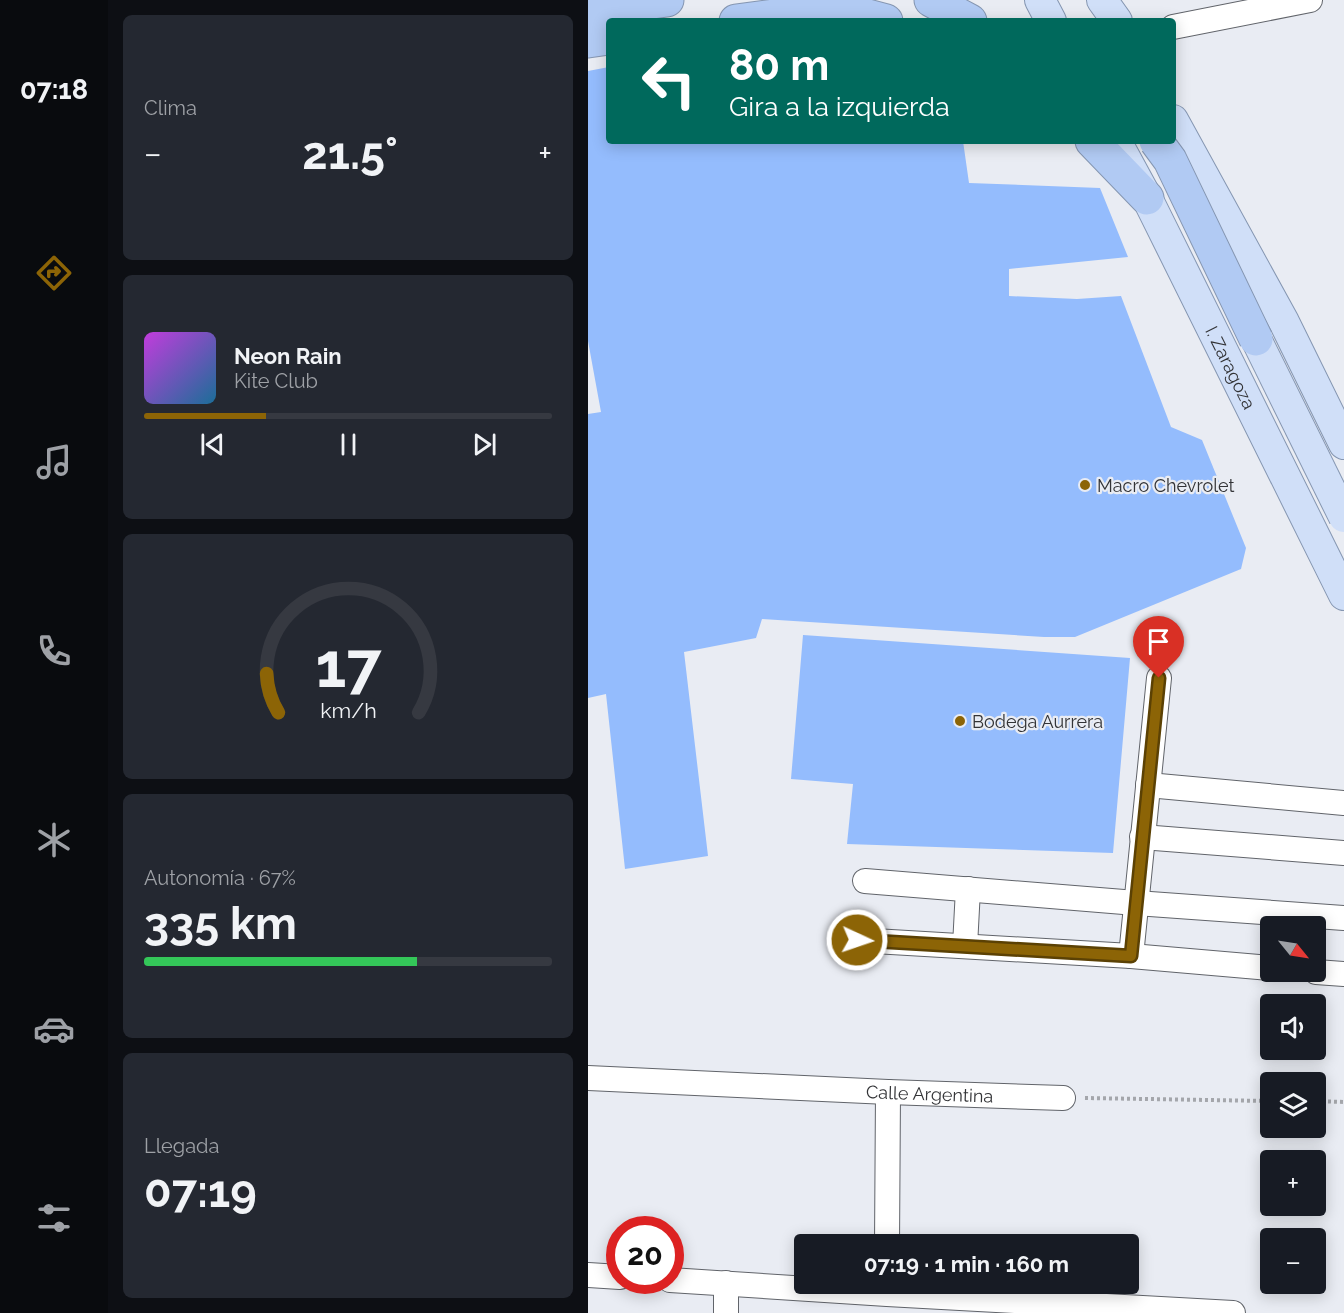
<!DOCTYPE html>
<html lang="es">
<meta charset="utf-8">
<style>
body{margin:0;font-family:Raleway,sans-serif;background:#242831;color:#f1f3f6;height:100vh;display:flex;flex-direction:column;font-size:22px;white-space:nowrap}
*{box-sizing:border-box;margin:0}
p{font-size:20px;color:#9ea1a6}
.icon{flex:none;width:33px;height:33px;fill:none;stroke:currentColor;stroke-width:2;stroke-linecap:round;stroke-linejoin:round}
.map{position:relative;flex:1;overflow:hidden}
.sheet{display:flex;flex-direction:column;gap:15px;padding:15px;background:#0d0f14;width:480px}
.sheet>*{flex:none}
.top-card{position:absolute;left:18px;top:18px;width:570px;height:126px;border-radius:6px;box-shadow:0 3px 15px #0003;background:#00695c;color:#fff;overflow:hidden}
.needle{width:39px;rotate:120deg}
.controls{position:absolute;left:672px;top:916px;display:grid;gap:12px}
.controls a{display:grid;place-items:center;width:66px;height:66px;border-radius:6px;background:#171b24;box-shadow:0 3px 15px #0003;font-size:30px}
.speed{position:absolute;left:18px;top:1216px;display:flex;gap:12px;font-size:30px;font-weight:700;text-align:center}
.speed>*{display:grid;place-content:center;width:78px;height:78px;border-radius:50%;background:#171b24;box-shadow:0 3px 15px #0003;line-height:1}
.speed .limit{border:9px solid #d22;background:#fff;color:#111}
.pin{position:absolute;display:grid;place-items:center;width:51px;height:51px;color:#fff;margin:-62px -26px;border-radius:50% 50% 50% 0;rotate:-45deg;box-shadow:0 0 6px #0007}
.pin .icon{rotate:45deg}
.me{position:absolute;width:66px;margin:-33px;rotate:93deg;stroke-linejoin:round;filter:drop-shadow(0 0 4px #0008)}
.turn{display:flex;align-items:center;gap:21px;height:126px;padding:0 24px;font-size:27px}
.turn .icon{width:78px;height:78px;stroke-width:2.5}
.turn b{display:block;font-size:42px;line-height:51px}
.big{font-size:45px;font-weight:700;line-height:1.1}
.sheet .card{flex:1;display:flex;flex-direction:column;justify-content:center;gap:9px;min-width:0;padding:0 21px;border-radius:9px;background:#242831}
.sheet .dial{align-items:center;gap:0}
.dial svg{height:156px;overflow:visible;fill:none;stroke:#363941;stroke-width:7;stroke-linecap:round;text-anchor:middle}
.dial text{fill:#f1f3f6;stroke:none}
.song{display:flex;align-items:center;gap:18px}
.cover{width:72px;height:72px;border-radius:9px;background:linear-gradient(135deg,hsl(290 70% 55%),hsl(200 70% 35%))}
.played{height:6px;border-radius:3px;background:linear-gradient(90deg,#8c6406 30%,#363941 30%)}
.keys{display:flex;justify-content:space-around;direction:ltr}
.heat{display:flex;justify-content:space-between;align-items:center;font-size:33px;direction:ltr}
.charge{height:9px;border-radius:4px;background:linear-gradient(90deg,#34c759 67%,#363941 0)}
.trip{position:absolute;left:206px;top:1234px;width:345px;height:60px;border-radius:6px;background:#171b24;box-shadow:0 3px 15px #0003;font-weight:700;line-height:60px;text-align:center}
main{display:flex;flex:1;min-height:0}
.tab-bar{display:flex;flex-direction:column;width:108px;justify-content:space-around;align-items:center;background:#090b0e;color:#9ea1a6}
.tab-bar .icon{width:42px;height:42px}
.tab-bar .current{color:#8c6406}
.tab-bar b{font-size:27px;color:#f1f3f6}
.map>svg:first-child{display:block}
.building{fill:#94bcfd}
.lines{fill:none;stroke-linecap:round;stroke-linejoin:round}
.minor-casing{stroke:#61646a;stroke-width:26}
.major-casing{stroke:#8596b1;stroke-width:32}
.highway-casing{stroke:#8596b1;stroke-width:35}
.path{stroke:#a4a6ab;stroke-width:4;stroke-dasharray:3 3;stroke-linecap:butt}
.minor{stroke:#fff;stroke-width:24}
.major{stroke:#d0dff8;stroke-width:30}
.highway{stroke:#b1caf3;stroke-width:33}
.major-bridge-casing{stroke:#8596b1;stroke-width:32;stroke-linecap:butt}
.highway-bridge-casing{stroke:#8596b1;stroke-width:35;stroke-linecap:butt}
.major-bridge{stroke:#d0dff8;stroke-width:30}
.highway-bridge{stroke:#b1caf3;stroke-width:33}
.route-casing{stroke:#5b4104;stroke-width:15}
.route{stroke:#8c6406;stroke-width:10}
.poi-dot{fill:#8c6406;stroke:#e9ecf3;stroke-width:2}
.labels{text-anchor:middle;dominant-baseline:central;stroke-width:4.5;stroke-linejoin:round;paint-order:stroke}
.street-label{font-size:18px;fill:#333437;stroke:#e9ecf3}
.poi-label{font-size:18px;fill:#333437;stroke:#e9ecf3;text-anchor:start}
</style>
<main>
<nav class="tab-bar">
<b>07:18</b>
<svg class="icon current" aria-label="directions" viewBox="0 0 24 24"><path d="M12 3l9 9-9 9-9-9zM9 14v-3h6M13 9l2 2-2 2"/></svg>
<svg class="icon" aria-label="music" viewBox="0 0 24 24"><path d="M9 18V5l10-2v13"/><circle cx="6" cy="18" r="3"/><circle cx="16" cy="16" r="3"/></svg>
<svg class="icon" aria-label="phone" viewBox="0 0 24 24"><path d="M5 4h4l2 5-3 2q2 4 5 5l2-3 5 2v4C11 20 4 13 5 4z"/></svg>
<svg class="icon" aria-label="climate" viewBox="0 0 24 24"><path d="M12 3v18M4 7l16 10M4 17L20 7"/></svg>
<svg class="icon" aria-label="car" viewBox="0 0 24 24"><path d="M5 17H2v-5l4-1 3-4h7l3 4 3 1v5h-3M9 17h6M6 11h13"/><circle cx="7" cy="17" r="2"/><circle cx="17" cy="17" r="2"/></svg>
<svg class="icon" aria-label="filters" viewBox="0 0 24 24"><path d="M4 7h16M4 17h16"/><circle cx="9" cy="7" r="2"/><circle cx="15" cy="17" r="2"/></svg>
</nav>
<section class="sheet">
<div class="card"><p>Clima</p>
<div class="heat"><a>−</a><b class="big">21.5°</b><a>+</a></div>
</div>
<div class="card">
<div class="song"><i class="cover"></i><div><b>Neon Rain</b><p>Kite Club</p></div></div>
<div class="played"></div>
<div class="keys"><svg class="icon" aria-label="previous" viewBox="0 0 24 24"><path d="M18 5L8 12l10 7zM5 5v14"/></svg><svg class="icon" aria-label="pause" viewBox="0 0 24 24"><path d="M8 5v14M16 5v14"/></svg><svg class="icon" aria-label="next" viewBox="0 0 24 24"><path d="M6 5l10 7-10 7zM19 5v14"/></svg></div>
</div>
<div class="card dial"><svg viewBox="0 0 100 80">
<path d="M14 69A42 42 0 1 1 86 69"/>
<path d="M14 69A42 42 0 0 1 8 49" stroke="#8c6406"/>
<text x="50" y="56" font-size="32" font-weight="700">17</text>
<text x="50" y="72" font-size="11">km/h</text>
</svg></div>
<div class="card"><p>Autonomía · 67%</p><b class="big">335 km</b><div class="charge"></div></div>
<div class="card"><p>Llegada</p><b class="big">07:19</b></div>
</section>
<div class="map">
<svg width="756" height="1313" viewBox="0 0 756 1313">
<rect width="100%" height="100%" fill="#e9ecf3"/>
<path class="building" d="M21,67V141H375L381,183L512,188L540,257L421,269V296L489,299L533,296L583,427L614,440L658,548L653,569L487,637H456L174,619L168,638L96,652L120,856L37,869L18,694L0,698V414L13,412L0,341V71Z
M215,635L542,658L525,853L259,844L265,784L203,779Z"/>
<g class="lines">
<g class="minor-casing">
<g id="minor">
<path d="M585,27L722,0"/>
<path d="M560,785L756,803"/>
<path d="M554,837L756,853"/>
<path d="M277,881L548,903L756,918"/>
<path d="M269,940L543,956L682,968"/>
<path d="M377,946L380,889"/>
<path d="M543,956L571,678"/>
<path d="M728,972L756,974"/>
<path id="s1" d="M0,1078L300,1092L475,1098"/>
<path d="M299,1245L300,1092"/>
<path d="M0,1275L32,1277"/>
<path d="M82,1280L299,1294L645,1313"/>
<path d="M138,1283V1313"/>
</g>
</g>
<g class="major-casing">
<g id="major">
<path d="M452,0L463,21"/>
<path d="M514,0L529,21"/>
<path d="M585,120L696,322L756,444"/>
<path id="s2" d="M528,141L559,198L756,595"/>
</g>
</g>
<g class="highway-casing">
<path id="highway" d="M343,0L382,21
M0,11L79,0
M148,21L202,14L276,15L298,21
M0,41L21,38
M504,141L559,198"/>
</g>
<path class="path" d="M497,1098L682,1101
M728,1101L756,1102"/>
<use href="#minor" class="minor"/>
<use href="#major" class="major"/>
<use href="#highway" class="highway"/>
<g class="major-bridge-casing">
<path id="major-bridge" d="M668,339L756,517"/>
</g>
<g class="highway-bridge-casing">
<path id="highway-bridge" d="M568,141L582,160L668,339"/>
</g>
<use href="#major-bridge" class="major-bridge"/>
<use href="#highway-bridge" class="highway-bridge"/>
</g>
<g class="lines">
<g class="route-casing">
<path id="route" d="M269,940L543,956L571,678"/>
</g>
<use href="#route" class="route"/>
</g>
<g class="poi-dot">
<circle cx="497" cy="485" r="6"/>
<circle cx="372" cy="721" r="6"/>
</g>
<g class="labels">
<g class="street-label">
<text stroke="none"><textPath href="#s2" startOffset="254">I. Zaragoza</textPath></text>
<text stroke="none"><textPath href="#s1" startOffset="342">Calle Argentina</textPath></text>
</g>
<g class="poi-label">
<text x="509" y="485">Macro Chevrolet</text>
<text x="384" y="721">Bodega Aurrera</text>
</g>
</g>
</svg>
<div class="controls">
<a><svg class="needle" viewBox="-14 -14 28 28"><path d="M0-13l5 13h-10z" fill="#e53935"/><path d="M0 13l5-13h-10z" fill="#9ea1a6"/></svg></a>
<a><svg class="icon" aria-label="sound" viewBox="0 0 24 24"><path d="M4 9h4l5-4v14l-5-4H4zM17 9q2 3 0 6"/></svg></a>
<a><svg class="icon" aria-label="layers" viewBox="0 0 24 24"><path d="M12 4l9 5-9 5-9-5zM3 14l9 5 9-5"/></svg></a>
<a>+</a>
<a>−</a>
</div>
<div class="speed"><div class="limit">20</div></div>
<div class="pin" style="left:571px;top:678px;background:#d93025"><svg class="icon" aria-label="arrive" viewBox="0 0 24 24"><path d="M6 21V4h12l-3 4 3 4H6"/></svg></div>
<svg class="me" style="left:269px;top:940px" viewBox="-20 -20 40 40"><circle r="17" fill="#8c6406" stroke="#fff" stroke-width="3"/><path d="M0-11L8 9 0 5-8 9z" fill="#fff"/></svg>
<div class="trip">07:19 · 1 min · 160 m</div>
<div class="top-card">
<div class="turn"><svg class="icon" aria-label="left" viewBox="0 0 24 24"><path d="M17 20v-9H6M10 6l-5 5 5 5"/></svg><div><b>80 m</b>Gira a la izquierda</div></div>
</div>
</div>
</main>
